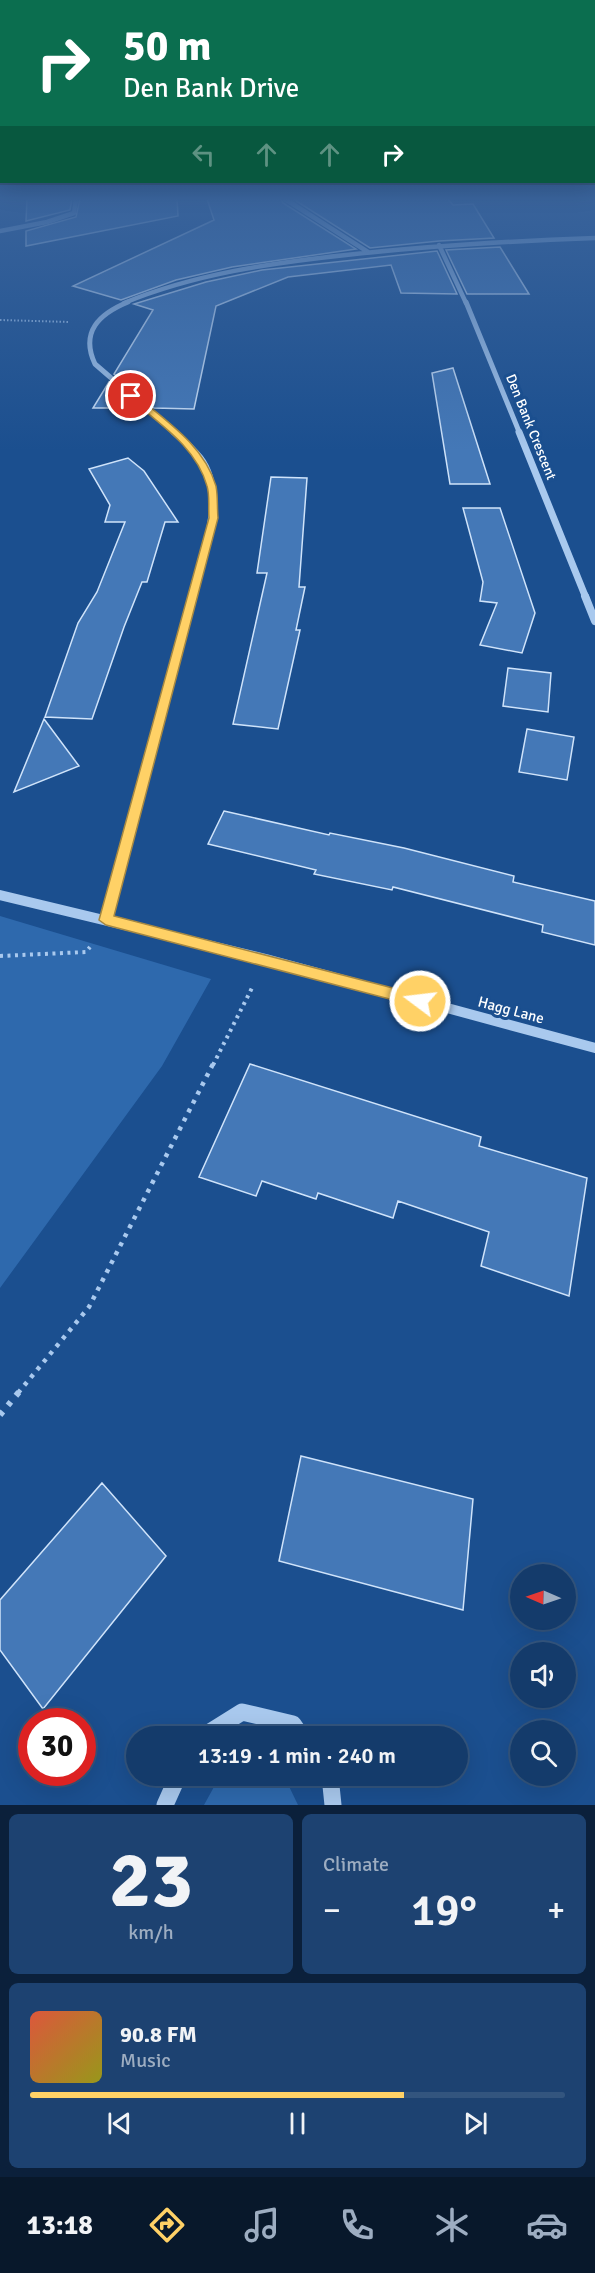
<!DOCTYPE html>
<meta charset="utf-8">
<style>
body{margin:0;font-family:Signika,sans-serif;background:#1d4271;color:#f1f3f6;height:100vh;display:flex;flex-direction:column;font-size:22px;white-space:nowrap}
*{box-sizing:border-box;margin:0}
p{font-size:20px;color:#9dadc1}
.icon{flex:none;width:33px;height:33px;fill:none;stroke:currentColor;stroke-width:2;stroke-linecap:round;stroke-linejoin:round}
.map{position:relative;height:1805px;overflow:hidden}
.sheet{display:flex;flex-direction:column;gap:9px;padding:9px;background:#0b203b;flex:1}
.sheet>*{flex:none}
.guide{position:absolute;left:0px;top:0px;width:596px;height:183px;box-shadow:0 6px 24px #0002,0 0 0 2px #33557e;background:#0b6e4f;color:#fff;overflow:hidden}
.needle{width:39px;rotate:272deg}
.controls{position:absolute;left:510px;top:1564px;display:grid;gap:12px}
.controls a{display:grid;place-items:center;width:66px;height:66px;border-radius:50%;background:#143b6b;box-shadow:0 6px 24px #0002,0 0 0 2px #33557e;font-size:30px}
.speed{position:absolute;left:18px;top:1708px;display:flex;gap:12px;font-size:30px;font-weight:700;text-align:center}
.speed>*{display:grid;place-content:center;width:78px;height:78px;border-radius:50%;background:#143b6b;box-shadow:0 6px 24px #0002,0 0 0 2px #33557e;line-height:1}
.speed .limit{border:9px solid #d22;background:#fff;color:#111}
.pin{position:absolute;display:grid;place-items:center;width:51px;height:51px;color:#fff;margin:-26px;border:3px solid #fff;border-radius:50%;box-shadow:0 2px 6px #0007}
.me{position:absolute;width:66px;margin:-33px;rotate:285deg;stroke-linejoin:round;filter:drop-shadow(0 0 4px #0008)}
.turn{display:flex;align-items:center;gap:21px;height:126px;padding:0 24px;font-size:27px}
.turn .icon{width:78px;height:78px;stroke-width:2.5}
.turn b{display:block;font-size:42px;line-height:51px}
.lanes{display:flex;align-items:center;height:57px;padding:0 24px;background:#0003;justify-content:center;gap:30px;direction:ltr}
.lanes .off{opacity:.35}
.big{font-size:45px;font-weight:600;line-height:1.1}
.sheet .widget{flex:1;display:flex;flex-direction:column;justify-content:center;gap:9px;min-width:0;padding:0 21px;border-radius:9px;background:#1d4271}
.sheet .dial{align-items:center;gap:0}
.dial b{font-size:78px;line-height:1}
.song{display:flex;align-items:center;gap:18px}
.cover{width:72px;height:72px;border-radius:9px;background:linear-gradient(135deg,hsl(10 70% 55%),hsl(60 70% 35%))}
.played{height:6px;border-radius:3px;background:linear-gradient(90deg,#ffd166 70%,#33557e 70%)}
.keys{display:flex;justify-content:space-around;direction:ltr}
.heat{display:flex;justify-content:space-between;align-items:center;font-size:33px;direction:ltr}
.sheet .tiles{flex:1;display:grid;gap:9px;grid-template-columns:1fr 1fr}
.widget:last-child{grid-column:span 2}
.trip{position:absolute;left:126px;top:1726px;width:342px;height:60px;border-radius:30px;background:#143b6b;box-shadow:0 6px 24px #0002,0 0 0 2px #33557e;font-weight:600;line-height:60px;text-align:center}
.dock{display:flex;height:96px;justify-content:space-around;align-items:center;background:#08182b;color:#9dadc1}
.dock .icon{width:42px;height:42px}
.dock .on{color:#ffd166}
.dock b{font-size:27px;color:#f1f3f6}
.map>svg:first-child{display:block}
.green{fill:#2e69ad}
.building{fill:#4478b7;stroke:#cfe3fa;stroke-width:1.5}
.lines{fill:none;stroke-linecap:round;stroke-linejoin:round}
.path-far3{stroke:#a9c9ee;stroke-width:2;stroke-dasharray:1.5 2;stroke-linecap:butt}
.path-far2{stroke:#a9c9ee;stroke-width:4;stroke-dasharray:3 4.5;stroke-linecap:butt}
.path-far1{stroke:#a9c9ee;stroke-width:4.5;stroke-dasharray:4 6;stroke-linecap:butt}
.path{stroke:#a9c9ee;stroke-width:6;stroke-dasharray:4.5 8;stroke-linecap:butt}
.minor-far5{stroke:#a9c9ee;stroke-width:4.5}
.minor-far4{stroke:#a9c9ee;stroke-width:5}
.minor-far3{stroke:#a9c9ee;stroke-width:7}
.minor-far2{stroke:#a9c9ee;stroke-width:8}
.minor-far1{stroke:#a9c9ee;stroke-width:10}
.minor{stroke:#a9c9ee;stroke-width:17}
.route{fill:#ffd166;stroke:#a68842;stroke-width:1.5}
.labels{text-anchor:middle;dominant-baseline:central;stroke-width:6;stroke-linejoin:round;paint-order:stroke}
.far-street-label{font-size:14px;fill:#fff;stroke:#1b4f8f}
.street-label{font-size:15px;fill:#fff;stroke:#1b4f8f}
</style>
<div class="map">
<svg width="595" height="1805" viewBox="0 0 595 1805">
<rect width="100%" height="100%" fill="#1b4f8f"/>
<path class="green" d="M0,916L211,979L162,1066L0,1288Z
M220,1776H284L298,1805H204Z"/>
<path class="building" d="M27,199H72L70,210L26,221Z
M80,199H177L178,216L26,246V231L76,217Z
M207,199H281L283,203L356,249L232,267L176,280L121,300L73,286L214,220Z
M293,199H448L453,205L473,204L494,238L439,241L370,248Z
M500,247L529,294H467L446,250Z
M437,251L457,294L401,293L391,265L288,277L216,306L194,409L154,408L114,374L153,310L134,304L206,282L262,270Z
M453,368L490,484H450L432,373Z
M109,382L139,408H93Z
M128,458L144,471L178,522H165L147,582H142L124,627L92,719L45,717L78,623L97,592L125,522H105L110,505L89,469Z
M271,477L307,478L299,587H305L296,630H300L278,729L233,724L267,573H257Z
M463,508H500L535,613L522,653L480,645L497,603L480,601L483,582Z
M508,668L551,673L548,712L503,706Z
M44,719L79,766L14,792Z
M527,729L574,737L567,780L519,772Z
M224,811L329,835L330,833L404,848L514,876L513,882L595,901V945L542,932L543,925L393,887L392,890L314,874L316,870L208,844Z
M250,1064L481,1137L479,1146L587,1178L569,1296L481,1266L489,1232L398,1201L393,1218L318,1193L316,1199L262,1181L256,1196L199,1177Z
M301,1456L473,1499L463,1610L279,1561Z
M102,1483L166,1556L43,1709L0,1650V1600Z"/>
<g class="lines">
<path class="path-far3" d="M0,320L69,322"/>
<path class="path-far2" d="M0,956L86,952L90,947
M213,1065L253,986"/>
<path class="path-far1" d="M18,1393L89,1307L213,1064"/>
<path class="path" d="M0,1415L19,1392"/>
<path class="minor-far5" d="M285,199L368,252
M0,231L47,222L74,213L76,199
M439,245L466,303
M124,303C194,274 271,263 346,255C428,246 512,241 595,238"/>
<path class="minor-far4" d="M128,302C99,314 80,332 95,364L176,434
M466,302L520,434"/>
<path class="minor-far3" d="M174,432C183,440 193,449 200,458C228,494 202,559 192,598
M519,432L586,598"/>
<path class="minor-far2" d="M585,596L595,621
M137,805L192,596"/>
<path class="minor-far1" d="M0,895L266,959L595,1048
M106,920L137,803"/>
<path class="minor" d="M202,1737L242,1712L293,1724L302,1737
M330,1776L333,1805
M165,1805L178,1776"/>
</g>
<linearGradient id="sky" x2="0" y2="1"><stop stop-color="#0f2b4f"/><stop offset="0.44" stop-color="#39639b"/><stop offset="1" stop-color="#39639b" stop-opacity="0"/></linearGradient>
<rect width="595" height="451" fill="url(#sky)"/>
<path class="route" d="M128,394H134C165,420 204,445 216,486C218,496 217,508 218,518L114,916L420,995L425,996L427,1001L425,1005L420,1007L106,925L99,920L209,518C208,508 210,496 207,486C196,446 158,423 128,397Z"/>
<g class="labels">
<g class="far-street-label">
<text transform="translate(531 427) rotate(68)">Den Bank Crescent</text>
</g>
<g class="street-label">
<text transform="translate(511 1010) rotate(15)">Hagg Lane</text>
</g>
</g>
</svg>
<div class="controls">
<a><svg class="needle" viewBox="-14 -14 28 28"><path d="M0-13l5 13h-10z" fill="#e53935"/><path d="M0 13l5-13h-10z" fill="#9dadc1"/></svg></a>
<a><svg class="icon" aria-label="sound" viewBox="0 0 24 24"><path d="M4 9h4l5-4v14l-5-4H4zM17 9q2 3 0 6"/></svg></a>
<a><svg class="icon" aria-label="search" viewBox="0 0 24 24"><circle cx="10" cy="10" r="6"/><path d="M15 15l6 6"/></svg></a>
</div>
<div class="speed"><div class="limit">30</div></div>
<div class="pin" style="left:131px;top:396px;background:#d93025"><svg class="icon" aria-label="arrive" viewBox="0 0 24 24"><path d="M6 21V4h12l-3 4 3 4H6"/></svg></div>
<svg class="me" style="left:420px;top:1001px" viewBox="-20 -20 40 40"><circle r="17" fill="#ffd166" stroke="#fff" stroke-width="3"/><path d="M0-11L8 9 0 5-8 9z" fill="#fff"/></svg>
<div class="trip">13:19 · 1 min · 240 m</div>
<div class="guide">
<div class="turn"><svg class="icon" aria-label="right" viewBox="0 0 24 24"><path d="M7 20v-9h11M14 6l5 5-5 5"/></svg><div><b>50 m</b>Den Bank Drive</div></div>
<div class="lanes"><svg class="icon off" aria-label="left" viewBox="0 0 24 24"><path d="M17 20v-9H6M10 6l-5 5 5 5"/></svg><svg class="icon off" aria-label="ahead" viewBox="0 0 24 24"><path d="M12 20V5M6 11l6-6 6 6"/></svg><svg class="icon off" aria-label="ahead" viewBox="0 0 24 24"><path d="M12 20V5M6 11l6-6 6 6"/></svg><svg class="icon" aria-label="right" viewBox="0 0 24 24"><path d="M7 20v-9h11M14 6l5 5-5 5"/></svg></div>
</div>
</div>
<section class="sheet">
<div class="tiles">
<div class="widget dial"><b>23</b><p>km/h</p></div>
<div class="widget"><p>Climate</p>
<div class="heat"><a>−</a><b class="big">19°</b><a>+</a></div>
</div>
<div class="widget">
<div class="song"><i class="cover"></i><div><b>90.8 FM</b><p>Music</p></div></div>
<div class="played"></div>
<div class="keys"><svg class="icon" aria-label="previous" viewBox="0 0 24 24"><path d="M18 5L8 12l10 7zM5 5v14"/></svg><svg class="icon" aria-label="pause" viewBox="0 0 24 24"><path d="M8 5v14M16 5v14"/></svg><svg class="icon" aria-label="next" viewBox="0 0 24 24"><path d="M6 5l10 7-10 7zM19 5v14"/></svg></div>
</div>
</div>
</section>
<nav class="dock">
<b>13:18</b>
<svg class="icon on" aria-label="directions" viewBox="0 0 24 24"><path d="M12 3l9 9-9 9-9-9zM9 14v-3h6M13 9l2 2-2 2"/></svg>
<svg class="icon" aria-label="music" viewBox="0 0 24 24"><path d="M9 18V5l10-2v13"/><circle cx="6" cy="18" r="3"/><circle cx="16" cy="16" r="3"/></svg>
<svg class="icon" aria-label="phone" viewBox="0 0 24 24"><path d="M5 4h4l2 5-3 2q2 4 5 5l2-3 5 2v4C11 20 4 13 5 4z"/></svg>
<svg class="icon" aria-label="climate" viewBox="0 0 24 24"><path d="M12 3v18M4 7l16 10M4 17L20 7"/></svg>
<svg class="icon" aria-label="car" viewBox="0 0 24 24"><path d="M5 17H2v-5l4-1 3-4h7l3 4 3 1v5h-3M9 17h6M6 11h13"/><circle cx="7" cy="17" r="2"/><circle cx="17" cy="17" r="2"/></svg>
</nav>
